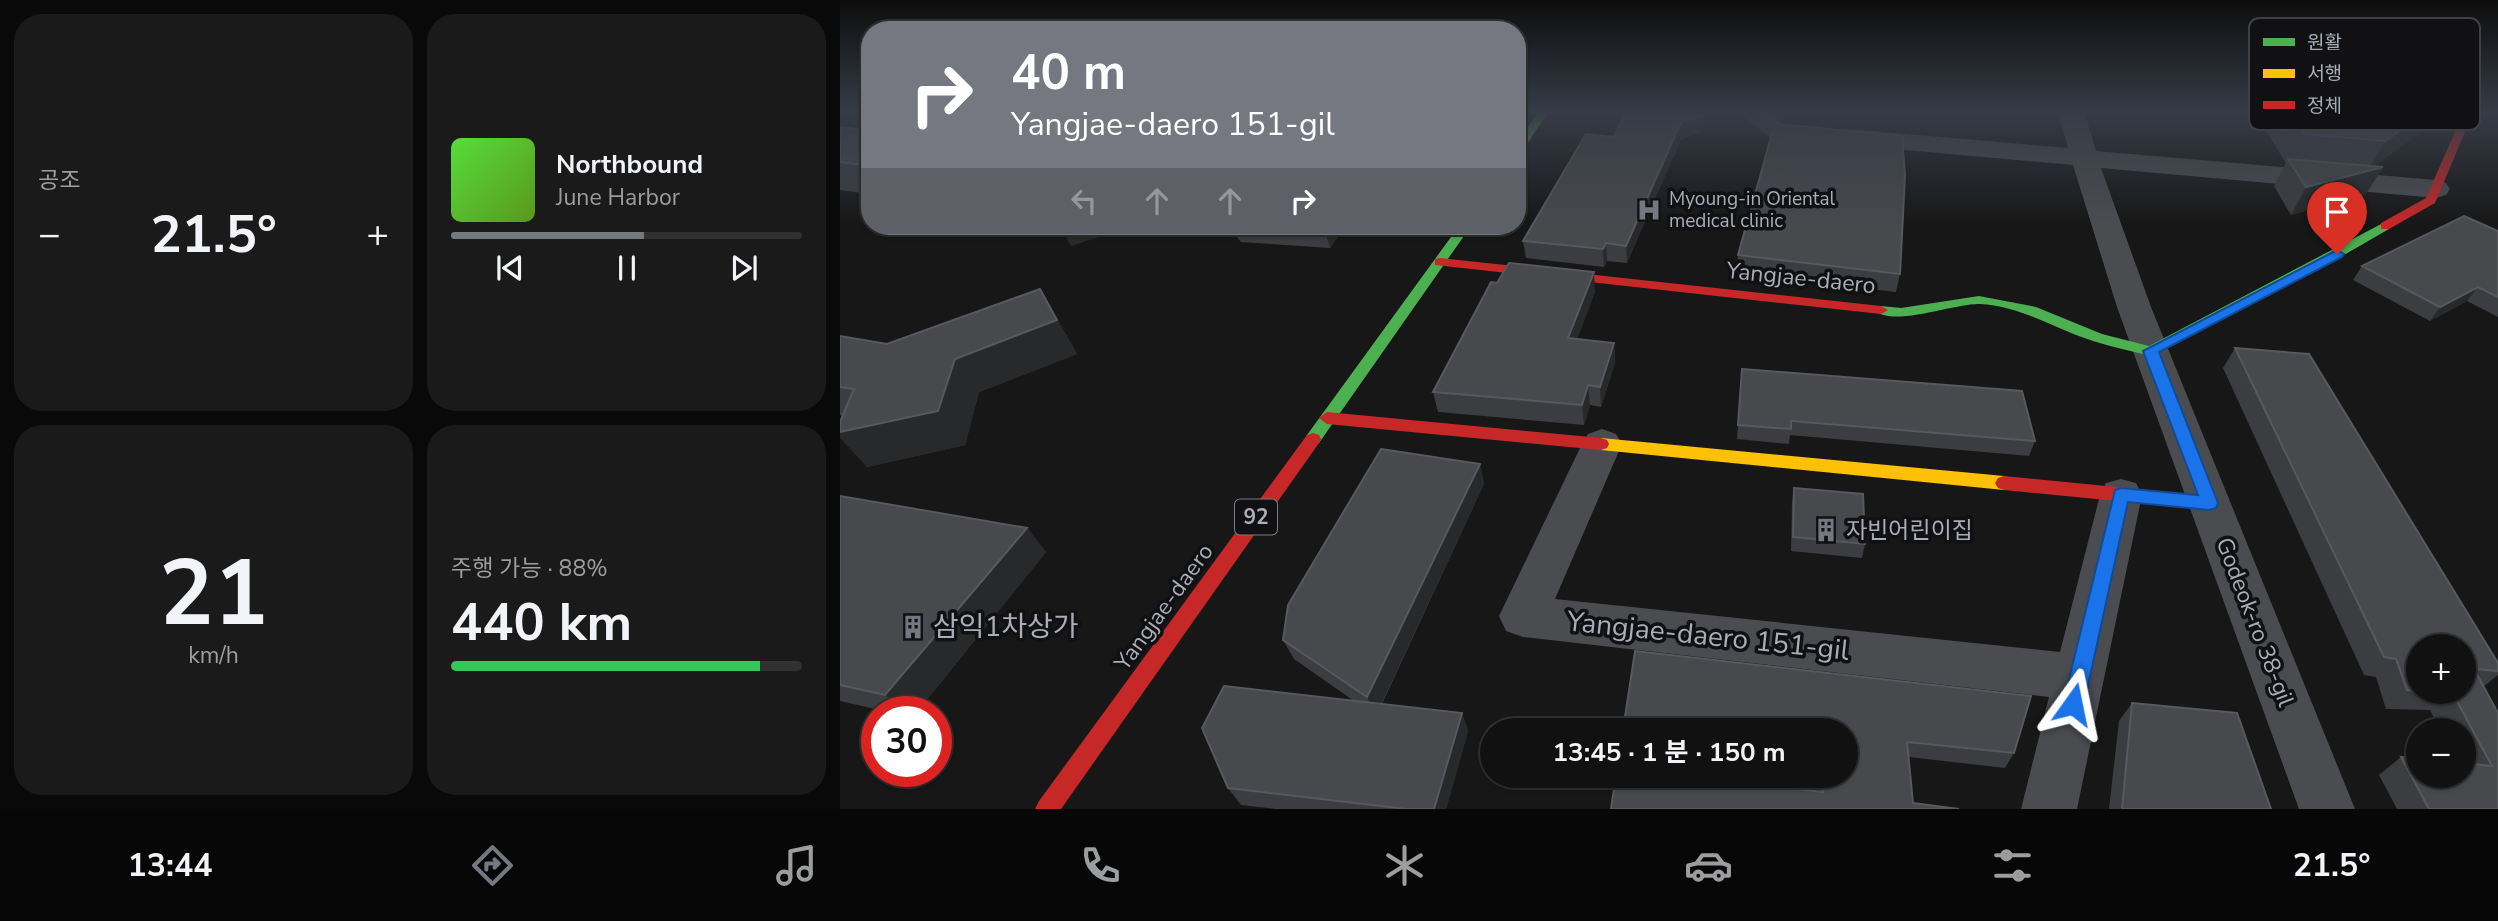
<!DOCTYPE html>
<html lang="ko">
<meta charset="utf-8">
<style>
body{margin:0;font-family:"Nunito Sans","Noto Sans KR",sans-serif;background:#1a1a1a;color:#f1f3f6;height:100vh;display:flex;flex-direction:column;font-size:26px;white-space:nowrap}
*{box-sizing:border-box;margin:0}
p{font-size:23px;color:#9c9d9f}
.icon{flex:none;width:38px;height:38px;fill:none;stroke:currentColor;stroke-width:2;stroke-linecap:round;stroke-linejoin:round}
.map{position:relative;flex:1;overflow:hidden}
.panel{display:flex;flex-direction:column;gap:14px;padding:14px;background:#090909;width:840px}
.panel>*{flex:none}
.guide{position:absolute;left:21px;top:21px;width:665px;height:214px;border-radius:28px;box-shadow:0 2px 5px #0004,0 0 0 2px #303131;background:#757880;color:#fff;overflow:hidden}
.fabs{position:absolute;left:1566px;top:634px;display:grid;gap:14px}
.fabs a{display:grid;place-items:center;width:70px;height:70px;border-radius:50%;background:#111;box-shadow:0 2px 5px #0004,0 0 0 2px #303131;font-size:35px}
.speed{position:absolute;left:21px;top:696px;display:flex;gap:14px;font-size:35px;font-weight:700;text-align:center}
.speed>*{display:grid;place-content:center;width:91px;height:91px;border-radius:50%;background:#111;box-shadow:0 2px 5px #0004,0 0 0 2px #303131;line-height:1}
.speed .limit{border:10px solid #d22;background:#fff;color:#111}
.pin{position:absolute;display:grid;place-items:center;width:60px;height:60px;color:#fff;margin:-72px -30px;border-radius:50% 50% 50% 0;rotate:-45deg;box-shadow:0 0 7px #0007}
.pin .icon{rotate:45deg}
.me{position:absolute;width:77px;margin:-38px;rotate:12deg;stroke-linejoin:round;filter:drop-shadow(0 0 5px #0008)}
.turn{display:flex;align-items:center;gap:24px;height:147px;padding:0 35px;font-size:32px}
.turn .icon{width:91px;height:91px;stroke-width:2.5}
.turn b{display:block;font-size:49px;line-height:60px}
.lanes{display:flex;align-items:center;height:66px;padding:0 35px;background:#0003;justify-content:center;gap:35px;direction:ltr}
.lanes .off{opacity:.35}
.big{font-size:52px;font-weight:700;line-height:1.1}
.panel .widget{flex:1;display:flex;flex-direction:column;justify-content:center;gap:10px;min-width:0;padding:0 24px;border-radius:28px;background:#1a1a1a}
.panel .dial{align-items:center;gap:0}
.dial b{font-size:91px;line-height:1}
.song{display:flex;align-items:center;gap:21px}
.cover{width:84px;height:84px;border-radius:10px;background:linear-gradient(135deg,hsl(110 70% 55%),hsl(90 70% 35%))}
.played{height:7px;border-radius:4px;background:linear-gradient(90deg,#757880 55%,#303131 55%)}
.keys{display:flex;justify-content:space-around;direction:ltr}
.heat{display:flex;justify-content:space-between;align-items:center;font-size:38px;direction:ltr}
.charge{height:10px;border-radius:5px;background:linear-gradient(90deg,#34c759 88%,#303131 0)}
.panel .tiles{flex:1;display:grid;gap:14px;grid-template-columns:repeat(2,1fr)}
.trip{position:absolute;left:640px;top:718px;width:378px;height:70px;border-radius:35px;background:#111;box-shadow:0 2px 5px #0004,0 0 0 2px #303131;font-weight:700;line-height:70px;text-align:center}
.dock{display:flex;height:112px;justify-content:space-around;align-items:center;background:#070707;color:#9c9d9f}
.dock .icon{width:49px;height:49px}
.dock .selected{color:#757880}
.dock b{font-size:32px;color:#f1f3f6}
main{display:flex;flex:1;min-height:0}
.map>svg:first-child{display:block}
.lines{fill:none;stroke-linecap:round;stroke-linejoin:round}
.street{fill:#4b4c50;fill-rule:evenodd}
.fast{fill:#4caf50;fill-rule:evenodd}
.slow{fill:#ffc107;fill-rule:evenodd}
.jam{fill:#c62828;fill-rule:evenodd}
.wall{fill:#3c3d40}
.shaded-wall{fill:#28292a}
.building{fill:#48494d;stroke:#57595e;stroke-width:2}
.route{fill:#1a73e8;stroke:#114b97;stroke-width:2}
.labels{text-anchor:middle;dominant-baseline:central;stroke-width:7;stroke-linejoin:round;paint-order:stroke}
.far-poi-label{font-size:19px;fill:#a8adb8;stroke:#111113;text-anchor:start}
.shield{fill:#111113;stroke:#7b7e86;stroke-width:2}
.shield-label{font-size:21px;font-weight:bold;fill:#a8adb8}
.street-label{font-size:23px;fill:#a8adb8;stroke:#111113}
.poi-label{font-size:23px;fill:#a8adb8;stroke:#111113;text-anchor:start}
.near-poi-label{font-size:28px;fill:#a8adb8;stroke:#111113;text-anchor:start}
.near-street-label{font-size:28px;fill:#a8adb8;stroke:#111113}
.key{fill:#111113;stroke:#3e4045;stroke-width:2}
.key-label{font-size:19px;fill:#a8adb8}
</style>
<main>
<section class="panel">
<div class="tiles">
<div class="widget"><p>공조</p>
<div class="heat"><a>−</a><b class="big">21.5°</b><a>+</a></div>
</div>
<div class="widget">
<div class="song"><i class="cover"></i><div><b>Northbound</b><p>June Harbor</p></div></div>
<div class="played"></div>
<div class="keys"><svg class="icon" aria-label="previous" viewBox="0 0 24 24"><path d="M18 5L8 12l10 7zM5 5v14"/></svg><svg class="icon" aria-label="pause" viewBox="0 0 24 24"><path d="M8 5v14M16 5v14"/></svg><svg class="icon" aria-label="next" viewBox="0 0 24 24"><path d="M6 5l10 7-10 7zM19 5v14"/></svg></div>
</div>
<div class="widget dial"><b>21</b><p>km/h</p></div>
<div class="widget"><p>주행 가능 · 88%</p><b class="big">440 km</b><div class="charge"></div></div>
</div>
</section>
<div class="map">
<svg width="1658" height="809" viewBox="0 0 1658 809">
<rect width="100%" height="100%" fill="#171717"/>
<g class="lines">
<path class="street" d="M1218,111H1244L1256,151L1596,180L1606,183L1610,189L1606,195L1596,198L1261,168L1311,307L1515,809H1459L1277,307L1233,165L1009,145L1000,143L996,137L1000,131L1009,129L1228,148Z
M762,429L776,434L782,444L715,599L1220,652L1260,495L1266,483L1281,479L1296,483L1302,495L1237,809H1181L1209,697L683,637L666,631L659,616L742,444L748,434Z"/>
<path class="fast" d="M699,111H709L681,153L677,154V142Z
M1545,222L1549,223V229L1478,270L1311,356C1292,351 1272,347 1253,341C1215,329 1181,306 1140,304C1114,303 1053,328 1034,310L1041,306L1061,308L1139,296L1196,307L1262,334L1309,346Z
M619,226H631L479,443H467L465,439L467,435Z"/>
<path class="slow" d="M761,438L1164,476L1170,478L1173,483L1170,488L1164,490L761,450L755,448L753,444L755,440Z"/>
<path class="jam" d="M1624,111H1634L1595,203L1549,229H1541V223L1586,198Z
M600,258L1041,306L1048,310L1041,314L595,265V259Z
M487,412L761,438L767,440L769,444L767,448L761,450L487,424L479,418Z
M473,433L479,435L481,439L479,443L221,809H195L199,801L467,435Z
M1164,476L1369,496L1375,498L1378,503L1375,508L1369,510L1164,490L1158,488L1155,483L1158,478Z"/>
</g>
<path class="wall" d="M896,111H944L943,122L938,124L1060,274L1056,292L897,273L898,255L931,138Z
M1425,111H1600L1591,125L1534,166L1543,167L1526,194L1451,215L1434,186L1446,163L1424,128Z
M0,127L30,131V194L0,190Z
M861,132L841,139L787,263L767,261L764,267L686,258L683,241L774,137Z
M388,226H505L490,248L401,242Z
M1658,231V317L1627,301L1590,321L1513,280L1522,266Z
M200,289L237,354L139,392L125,445L27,467L3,416L0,415V336L47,344Z
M755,292L737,339L774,343L775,363L761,407L750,405L744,425L598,412L593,392Z
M1395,348L1658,663V675L1643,687L1658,809H1557L1539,775L1561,757L1624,775V730H1600L1590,710L1546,709L1536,677L1524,675L1383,368Z
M902,369L1195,441L1189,456L950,435L949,444L897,439Z
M640,464L644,484L542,704L622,713L628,731L606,809H436L401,805L388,788L514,701L454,659L443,640Z
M954,488L1025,544L1022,558L951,551L952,502Z
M0,496L187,528L206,552L77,712H49L0,701Z
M795,651L1174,753L1165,768L1069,757L1073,803L883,780L979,792V775H1006V730H783Z
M1292,703L1431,809H1269L1279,721Z"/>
<path class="shaded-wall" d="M864,111H869L861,132L841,139L787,263L786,246L841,122Z
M935,111H944L943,122L935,125L932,114Z
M1588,111H1600L1591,125L1528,171L1543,167L1526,194L1451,215L1466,187L1527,171L1545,141Z
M114,226H138L118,232Z
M220,226H293L231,246Z
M483,226H505L490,248Z
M766,243L767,261L764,267L763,249Z
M754,272L755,292L730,358L728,338Z
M1638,287L1627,301L1590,321L1600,307Z
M200,289L237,354L139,392L125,445L27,467L0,438V432Z
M774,343L775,363L761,407L760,387Z
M748,385L750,405L744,425L742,405Z
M640,464L644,484L536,715L527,697Z
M187,528L206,552L77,712H66L45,695Z
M622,713L628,731L606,809H594Z"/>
<path class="building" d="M786,111H864L862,116L841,122L786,246L766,243L763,249L683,241L746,134L774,137Z
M918,111H935L932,114L938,124L1062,136L1065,175L1060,274L898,255L935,123Z
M1447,111H1588L1545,141L1464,134Z
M0,127L30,131V166L0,162Z
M1448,159L1543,167L1466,187Z
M1624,216L1658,231V297L1638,287L1600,307L1522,266Z
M669,263L754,272L728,338L774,343L760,387L748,385L742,405L593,392L651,282L657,283Z
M200,289L217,320L115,359L98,411L0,432V422L14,389L0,387V336L47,344Z
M1395,348L1469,354L1658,663V671L1634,669L1658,713V809H1589L1561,757L1578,759V775H1624V763L1652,766L1612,692L1592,691H1624V646H1578V691L1567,690L1556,659L1544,657Z
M902,369L1182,391L1195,441L951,421V429L898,425Z
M541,449L640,464L527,697L443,640L448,605Z
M954,488L1023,494L1025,544L953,537Z
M0,496L187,528L45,695L0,685Z
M795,651L1191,696L1174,753L1067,742L1073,803L1119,809H771L776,775H883V780L983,792V775H1006V730H972L888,721L887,730H783Z
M384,686L622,713L594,809H566L388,788L362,728Z
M1292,703L1397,713L1431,809H1282Z"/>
<linearGradient id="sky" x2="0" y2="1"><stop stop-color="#0d0d0d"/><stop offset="0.5" stop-color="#363c47"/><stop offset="1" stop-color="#363c47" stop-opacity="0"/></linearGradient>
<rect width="1658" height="224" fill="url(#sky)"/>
<path class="route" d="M1497,250L1504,254L1502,257L1319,352L1378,503L1376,508L1369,510L1288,502L1244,704L1241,711L1233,714L1226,711L1223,704L1275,490L1281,488L1358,495L1303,351Z"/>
<defs>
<g id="hospital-bare" transform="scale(1.89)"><path d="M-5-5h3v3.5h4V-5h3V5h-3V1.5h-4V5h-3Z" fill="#757880" stroke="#111113" stroke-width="2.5" paint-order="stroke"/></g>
<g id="building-bare" transform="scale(1.89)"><path d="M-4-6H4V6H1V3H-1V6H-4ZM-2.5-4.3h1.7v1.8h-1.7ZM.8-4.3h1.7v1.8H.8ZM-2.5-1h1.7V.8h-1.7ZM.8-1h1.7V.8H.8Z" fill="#757880" stroke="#111113" stroke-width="2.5" paint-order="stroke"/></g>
</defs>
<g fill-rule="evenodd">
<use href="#hospital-bare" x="809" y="210"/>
<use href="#building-bare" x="986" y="530"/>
<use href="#building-bare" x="73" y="627"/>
</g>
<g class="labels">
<g class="far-poi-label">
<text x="829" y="199">Myoung-in Oriental<tspan x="829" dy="22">medical clinic</tspan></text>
</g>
<rect class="shield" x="395" y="499.5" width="42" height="35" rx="5"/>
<g class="shield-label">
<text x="416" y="517">92</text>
</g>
<g class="street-label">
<text transform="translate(961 278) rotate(6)">Yangjae-daero</text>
<text transform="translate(324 607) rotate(-54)">Yangjae-daero</text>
<text transform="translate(1415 622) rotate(69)">Godeok-ro 38-gil</text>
</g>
<g class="poi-label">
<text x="1006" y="530">자빈어린이집</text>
</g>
<g class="near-poi-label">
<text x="93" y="627">삼익1차상가</text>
</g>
<g class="near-street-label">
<text transform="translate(868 636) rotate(6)">Yangjae-daero 151-gil</text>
</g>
</g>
<rect x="1409" y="18" width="231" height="112" rx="10" class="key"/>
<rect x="1423" y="38" width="32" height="8" fill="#4caf50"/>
<rect x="1423" y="69" width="32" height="9" fill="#ffc107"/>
<rect x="1423" y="101" width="32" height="8" fill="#c62828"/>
<g class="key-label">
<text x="1467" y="49">원활</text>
<text x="1467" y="80">서행</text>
<text x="1467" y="112">정체</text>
</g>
</svg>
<div class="fabs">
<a>+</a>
<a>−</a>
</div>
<div class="speed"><div class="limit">30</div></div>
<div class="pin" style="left:1497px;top:254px;background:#d93025"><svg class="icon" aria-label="arrive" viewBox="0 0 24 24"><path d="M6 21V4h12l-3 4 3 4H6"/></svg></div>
<svg class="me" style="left:1233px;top:704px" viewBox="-20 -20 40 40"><path d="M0-17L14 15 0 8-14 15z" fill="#1a73e8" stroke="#fff" stroke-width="4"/></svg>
<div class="trip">13:45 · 1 분 · 150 m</div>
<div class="guide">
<div class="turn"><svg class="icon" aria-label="right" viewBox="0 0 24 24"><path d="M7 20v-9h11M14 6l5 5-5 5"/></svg><div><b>40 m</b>Yangjae-daero 151-gil</div></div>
<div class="lanes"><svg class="icon off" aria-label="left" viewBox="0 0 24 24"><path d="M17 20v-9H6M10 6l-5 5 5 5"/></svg><svg class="icon off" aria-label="ahead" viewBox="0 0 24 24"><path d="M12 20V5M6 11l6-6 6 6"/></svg><svg class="icon off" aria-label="ahead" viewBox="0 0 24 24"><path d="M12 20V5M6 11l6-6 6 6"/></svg><svg class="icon" aria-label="right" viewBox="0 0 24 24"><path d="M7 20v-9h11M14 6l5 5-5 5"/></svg></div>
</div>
</div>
</main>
<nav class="dock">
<b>13:44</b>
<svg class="icon selected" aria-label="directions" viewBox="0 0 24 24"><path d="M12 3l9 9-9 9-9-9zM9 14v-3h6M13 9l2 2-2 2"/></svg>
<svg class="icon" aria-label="music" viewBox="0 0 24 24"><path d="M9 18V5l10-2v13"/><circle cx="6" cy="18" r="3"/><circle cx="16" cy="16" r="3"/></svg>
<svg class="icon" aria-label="phone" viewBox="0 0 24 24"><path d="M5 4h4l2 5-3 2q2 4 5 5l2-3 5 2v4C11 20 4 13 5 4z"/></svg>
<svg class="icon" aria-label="climate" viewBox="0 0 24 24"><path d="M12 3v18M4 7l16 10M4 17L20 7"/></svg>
<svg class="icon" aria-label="car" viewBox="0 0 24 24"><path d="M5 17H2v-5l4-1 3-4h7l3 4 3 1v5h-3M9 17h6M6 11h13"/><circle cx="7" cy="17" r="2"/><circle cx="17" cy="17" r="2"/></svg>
<svg class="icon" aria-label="filters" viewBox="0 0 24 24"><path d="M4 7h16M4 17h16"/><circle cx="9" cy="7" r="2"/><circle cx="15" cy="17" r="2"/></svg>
<b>21.5°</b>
</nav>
